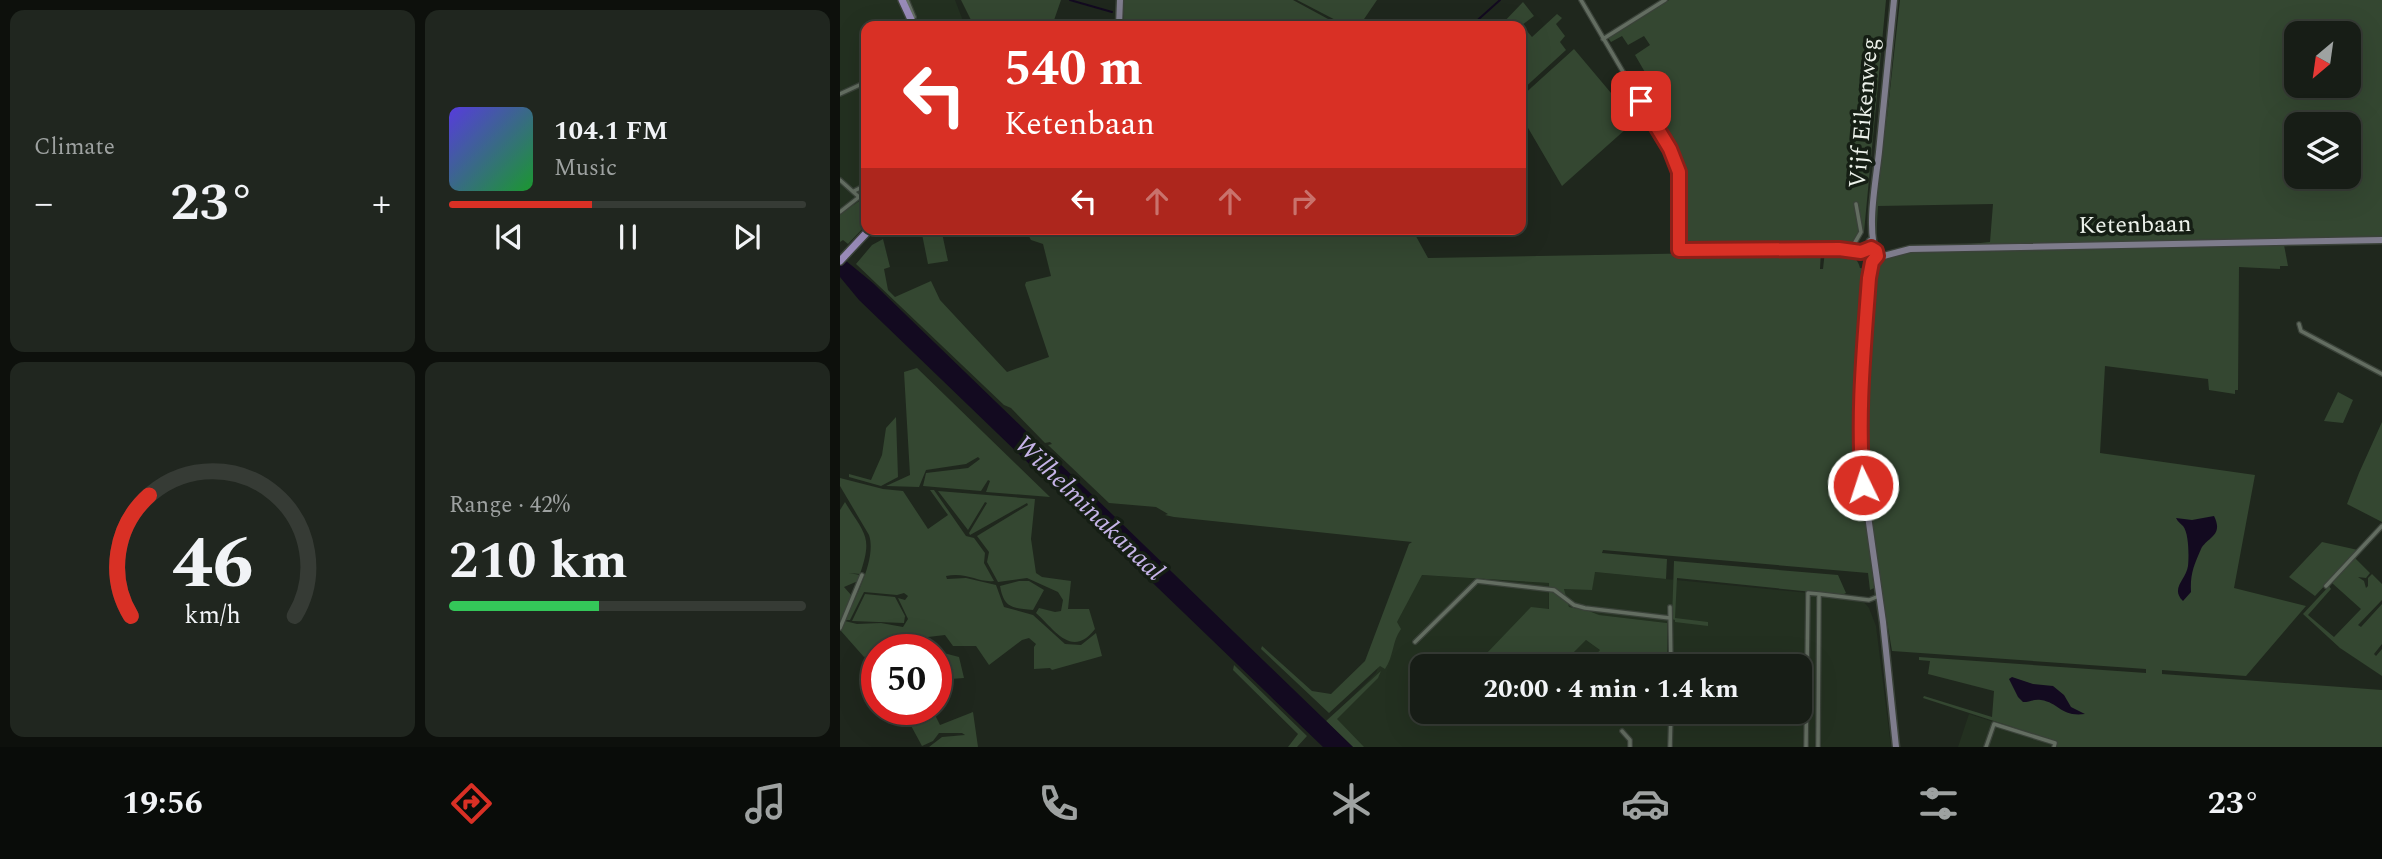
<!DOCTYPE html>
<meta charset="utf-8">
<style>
body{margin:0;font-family:Spectral,serif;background:#20261f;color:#f1f3f6;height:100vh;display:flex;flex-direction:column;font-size:26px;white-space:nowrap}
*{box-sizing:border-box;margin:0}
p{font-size:23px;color:#9ea2a1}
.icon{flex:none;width:38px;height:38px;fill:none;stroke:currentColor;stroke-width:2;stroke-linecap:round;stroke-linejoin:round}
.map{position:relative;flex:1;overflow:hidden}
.panel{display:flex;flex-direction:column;gap:10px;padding:10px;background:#0d100c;width:840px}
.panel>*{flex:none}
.top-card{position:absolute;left:21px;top:21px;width:665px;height:214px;border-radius:14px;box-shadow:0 7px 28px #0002,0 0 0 2px #363b35;background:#d93025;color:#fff;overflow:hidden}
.needle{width:46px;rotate:209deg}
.buttons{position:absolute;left:1444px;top:21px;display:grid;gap:14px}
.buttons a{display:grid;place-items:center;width:77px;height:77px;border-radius:14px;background:#171d16;box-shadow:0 7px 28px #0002,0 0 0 2px #363b35;font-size:35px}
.speed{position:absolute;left:21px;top:634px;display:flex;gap:14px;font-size:35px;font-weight:700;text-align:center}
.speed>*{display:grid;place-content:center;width:91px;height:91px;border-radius:50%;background:#171d16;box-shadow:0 7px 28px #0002,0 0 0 2px #363b35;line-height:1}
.speed .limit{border:10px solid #d22;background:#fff;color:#111}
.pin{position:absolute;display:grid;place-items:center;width:60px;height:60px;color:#fff;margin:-30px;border-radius:14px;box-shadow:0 4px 10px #0006}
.me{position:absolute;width:77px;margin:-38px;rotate:356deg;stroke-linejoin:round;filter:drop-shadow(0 0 5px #0008)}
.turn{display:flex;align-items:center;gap:24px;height:147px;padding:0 28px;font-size:32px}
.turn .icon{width:91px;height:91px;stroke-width:2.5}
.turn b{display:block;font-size:49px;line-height:60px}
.lanes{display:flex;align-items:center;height:66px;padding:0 28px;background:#0003;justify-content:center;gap:35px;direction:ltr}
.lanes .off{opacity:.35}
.big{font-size:52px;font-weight:700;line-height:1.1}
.panel .card{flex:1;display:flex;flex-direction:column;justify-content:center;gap:10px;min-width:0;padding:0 24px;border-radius:14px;background:#20261f}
.panel .dial{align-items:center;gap:0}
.dial svg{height:182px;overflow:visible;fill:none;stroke:#363b35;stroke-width:7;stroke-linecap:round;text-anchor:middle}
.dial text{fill:#f1f3f6;stroke:none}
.song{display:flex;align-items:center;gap:21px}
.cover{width:84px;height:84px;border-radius:10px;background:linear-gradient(135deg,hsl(250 70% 55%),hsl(130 70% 35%))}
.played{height:7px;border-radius:4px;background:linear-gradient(90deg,#d93025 40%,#363b35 40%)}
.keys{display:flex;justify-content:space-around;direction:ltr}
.heat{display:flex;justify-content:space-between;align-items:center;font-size:38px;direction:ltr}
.charge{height:10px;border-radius:5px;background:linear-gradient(90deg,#34c759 42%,#363b35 0)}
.panel .tiles{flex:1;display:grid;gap:10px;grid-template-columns:repeat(2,1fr)}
.trip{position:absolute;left:570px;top:654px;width:402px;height:70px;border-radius:14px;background:#171d16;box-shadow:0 7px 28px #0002,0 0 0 2px #363b35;font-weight:700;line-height:70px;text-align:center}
.tab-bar{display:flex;height:112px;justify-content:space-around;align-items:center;background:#090c09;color:#9ea2a1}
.tab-bar .icon{width:49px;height:49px}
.tab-bar .on{color:#d93025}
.tab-bar b{font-size:32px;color:#f1f3f6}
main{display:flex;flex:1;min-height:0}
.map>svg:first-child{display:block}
.built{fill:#233020}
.green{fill:#344731;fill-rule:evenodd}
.water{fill:#130a20}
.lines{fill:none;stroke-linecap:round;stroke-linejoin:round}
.stream{stroke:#130a20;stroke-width:2}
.street-casing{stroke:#3a4239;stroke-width:6}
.secondary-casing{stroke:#3a4239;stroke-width:9}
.primary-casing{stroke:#3a4239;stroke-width:10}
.street{stroke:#636d61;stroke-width:3.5}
.secondary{stroke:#7e7c8c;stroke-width:6}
.primary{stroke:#988ab8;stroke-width:7}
.route-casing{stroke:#8d1f18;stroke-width:18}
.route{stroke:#d93025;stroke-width:12}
.labels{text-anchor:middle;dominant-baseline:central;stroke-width:7;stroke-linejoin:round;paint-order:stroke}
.street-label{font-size:24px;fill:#ecf1ea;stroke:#151e14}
.water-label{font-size:26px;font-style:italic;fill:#c6b4e8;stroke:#151e14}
</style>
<main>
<section class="panel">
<div class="tiles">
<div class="card"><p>Climate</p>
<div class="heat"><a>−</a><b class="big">23°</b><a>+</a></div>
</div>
<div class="card">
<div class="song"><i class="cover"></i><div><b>104.1 FM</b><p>Music</p></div></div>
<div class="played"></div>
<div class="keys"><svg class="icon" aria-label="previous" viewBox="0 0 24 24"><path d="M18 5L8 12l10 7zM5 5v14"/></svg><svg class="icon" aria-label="pause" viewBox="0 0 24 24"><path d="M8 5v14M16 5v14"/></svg><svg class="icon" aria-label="next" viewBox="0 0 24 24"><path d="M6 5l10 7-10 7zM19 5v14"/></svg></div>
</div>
<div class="card dial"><svg viewBox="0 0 100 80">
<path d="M14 69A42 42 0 1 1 86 69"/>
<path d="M14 69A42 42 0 0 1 22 16" stroke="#d93025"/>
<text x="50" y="56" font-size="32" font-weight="700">46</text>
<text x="50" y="72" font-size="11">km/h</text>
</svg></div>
<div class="card"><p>Range · 42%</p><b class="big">210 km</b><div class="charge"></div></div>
</div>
</section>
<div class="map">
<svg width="1542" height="747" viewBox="0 0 1542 747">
<rect width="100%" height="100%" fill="#1f271d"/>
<path class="built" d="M0,0H115L125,26H26V187L23,200L0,218Z
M755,572L969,593L1023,601L1029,608L1036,626L1051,747H514L488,721L536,673L551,633L581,575L709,583L708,660L732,654L746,640L760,650L753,667H583V712H783L785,714V712H961V667H827V623L758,615L749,611L729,608L724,589Z
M1129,714L1217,742L1215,747H1118Z"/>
<path class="green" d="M121,0H221L212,26H134Z
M283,0H453L501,26H284Z
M457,0H537L520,25L507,26Z
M829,0H1046L1024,232L1009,247H843L845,169L795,83L806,74L795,55L810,45L804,36L788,45L782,36L771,42L768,38Z
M1055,0H1058L1046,126L1060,0H1542V238L1437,239L1444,245L1448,266H1440V269L1399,267L1398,390H1395V394L1369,390L1368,379L1265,366L1260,453L1415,475L1394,588L1466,606L1406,676L1322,670V674L1542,690V747H1215L1216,741L1083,698L1084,696L1152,717L1154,691L1088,674L1090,661L1079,660V657L1306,673V669L1052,651L1039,574H1032L1034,588L1030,590L1028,573L763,550L762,553L827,559L826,579L755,572L752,590L724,589L729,607L749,611L759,615L827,623V667H795L794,663L792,667H753L754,662L752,659L760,650L746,640L732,654L708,660L702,667H652L646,654L691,607L709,609V583L582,575L557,622L561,629C552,641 554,656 545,669L540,666L489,713L421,649L422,646L472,691L491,694L525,661L569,544L572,542L334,517L325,515L328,514L316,507L269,503L208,445L212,444L210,442L205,443L171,408L164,405L16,264L32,245L43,239L50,267L44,269L48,290L55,297L91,281L100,300L167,372L209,357L185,285L186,282L211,276L203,244L191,240L185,229H572L588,258L981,251L980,269H983L985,251C1000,252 1016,251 1020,268L1036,271L1039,262L1064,251L1150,242L1153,204L1038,206L1036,241L1034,226L1038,178ZM1456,33H1508V86H1456ZM1456,124H1508V177H1456Z
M683,2L694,16L682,25L692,37L717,14L722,18L716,24L725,36L720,42L726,50L681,91V26H660Z
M734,49L782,106L796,98L805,112L722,186L681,116V97Z
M26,185V225L8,244L3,240L0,242V214L21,200L16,191Z
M81,229H161C141,233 122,231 102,233L108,261L88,264Z
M77,368L210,497L146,492L150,481L148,480L141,491L83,486L86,473L128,468L140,459L138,457L126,464L86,470L79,487L46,486L70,475L64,372Z
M1498,392L1513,400L1503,423L1484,421Z
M56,417L58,477L41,486L9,477V474L31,480L42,455L46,428Z
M1542,422V522L1507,504L1519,473Z
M0,478L43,489L63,491L88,529L108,515L90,490H94L126,536L134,538L145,553L144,563L154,581C138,583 128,572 106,576L107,579L126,578L156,585L164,607L193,615L225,644L241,645L256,633L262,656L212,670L210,668L194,669V647L196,644L189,638L182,640L149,665L136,646H113L105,635L71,639L45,649H37V652L24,657L1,631L5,621L17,624L41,623L63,627L68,619L58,598L65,600L68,596L64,593L57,595L24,592L10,620H5C15,598 37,559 29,535L0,486Z
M98,491L195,499L191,539L196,573L202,577L231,581L228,609H249L255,629C232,659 215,630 196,613L199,608L215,612L221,611L223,600L218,592L187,578L158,582L147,562L149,552L137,536L188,505L187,503L130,535L129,533L147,503L145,502L128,530Z
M5,502C25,535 33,536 20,574L9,573L20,575L18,581L4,587L12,596L0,621V510Z
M1482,542L1518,550L1475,596L1449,577Z
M1515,558L1530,573L1526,578L1518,577L1524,581L1526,588L1528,586V578L1532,574L1542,584V600L1518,625L1521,627L1542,604V644L1534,654L1536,656L1542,649V676L1500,648L1463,614L1489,586L1491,589L1468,615L1494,637L1521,609L1492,583Z
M834,561L998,575L1006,593L1002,595L837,578L835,618L868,622V626L835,622V620L832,619Z
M179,581H189L204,590L193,610C172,608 164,608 160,586Z
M25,594L55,597L65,616L64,623L12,621Z
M96,651L119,657L124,678L96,680Z
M394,665L467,736L457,747H448L458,734L393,670Z
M541,671L538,678L497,719L524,747H513L486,721Z
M62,709H92L100,725L133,712L138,747H89L102,737L125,735L122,733H99L93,741L82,746Z"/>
<path class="water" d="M0,256L33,283L513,747H483L19,300L0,277Z
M1374,516C1384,536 1367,537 1361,549C1354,565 1350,574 1351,592L1343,601C1330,588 1346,580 1348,566C1349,557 1349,533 1343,526C1341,524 1338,522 1336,518L1352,520Z
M1172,677L1193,684L1213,686L1224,695L1231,707L1245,714C1220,717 1220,703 1201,700C1193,699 1190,702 1183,702L1178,697L1169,679Z"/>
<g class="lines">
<path class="stream" d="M230,0L272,12
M631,26L660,0"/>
<g class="street-casing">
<path id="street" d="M67,0L74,17
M741,0L837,164L839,250L999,249L1024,256
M763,39L825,0
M0,94L26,82
M0,180L19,197L0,212
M14,191L26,185
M1010,251L1021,232L1016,204
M1459,324L1461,331L1542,374
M1486,586L1542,526
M830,607L831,667
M0,628L22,575
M575,642L637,581L714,590L734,605L745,608L830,618
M782,731L790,740V747
M830,747L831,712
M966,747L968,593L979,594
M978,747L979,594L1029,600L1039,596
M1146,747L1154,724L1215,743L1214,747"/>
</g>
<g class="secondary-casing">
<path id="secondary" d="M1054,0C1049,51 1044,102 1039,152C1036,180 1026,231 1037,255L1032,263L1029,277L1021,388L1020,459L1043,622L1056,747
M279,26L280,0
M1036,258L1070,249L1542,240
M1028,269V260L1024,254L1029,248L1030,241"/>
</g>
<g class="primary-casing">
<path id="primary" d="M62,0L74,26
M0,261L30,229"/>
</g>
<use href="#street" class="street"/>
<use href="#secondary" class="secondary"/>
<use href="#primary" class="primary"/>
</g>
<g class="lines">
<g class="route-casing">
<path id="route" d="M801,101L830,149L839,172V250L999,249L1021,252L1031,248L1036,251L1037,256L1032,262L1029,278C1024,347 1017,416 1023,485"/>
</g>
<use href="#route" class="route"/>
</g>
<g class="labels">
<g class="street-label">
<text transform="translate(1024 113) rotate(-85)">Vijf Eikenweg</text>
<text transform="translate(1295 225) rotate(-1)">Ketenbaan</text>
</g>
<g class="water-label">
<text transform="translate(249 508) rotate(44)">Wilhelminakanaal</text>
</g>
</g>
</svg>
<div class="buttons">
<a><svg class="needle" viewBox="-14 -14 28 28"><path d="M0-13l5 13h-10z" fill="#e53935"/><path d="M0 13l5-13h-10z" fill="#9ea2a1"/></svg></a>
<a><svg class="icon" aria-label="layers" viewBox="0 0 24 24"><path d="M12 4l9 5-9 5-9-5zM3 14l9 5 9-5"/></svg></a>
</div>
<div class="speed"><div class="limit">50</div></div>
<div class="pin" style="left:801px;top:101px;background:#d93025"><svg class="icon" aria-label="arrive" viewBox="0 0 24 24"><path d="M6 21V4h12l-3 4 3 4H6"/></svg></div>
<svg class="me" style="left:1023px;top:485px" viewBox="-20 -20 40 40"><circle r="17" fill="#d93025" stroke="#fff" stroke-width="3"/><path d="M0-11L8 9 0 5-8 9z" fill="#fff"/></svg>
<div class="trip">20:00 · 4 min · 1.4 km</div>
<div class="top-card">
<div class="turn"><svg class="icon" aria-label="left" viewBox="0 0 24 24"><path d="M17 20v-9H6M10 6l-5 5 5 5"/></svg><div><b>540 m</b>Ketenbaan</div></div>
<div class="lanes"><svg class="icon" aria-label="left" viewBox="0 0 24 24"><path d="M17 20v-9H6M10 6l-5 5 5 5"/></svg><svg class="icon off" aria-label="ahead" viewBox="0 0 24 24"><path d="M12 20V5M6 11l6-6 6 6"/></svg><svg class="icon off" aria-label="ahead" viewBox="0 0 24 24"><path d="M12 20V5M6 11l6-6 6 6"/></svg><svg class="icon off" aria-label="right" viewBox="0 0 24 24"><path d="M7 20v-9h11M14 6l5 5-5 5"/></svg></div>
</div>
</div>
</main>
<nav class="tab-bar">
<b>19:56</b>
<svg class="icon on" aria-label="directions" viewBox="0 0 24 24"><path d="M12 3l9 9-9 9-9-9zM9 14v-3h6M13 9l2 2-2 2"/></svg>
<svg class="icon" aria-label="music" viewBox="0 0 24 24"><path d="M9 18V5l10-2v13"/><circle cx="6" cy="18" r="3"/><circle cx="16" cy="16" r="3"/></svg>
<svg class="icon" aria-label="phone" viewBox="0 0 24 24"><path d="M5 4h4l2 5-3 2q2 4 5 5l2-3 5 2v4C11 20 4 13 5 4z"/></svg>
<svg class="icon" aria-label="climate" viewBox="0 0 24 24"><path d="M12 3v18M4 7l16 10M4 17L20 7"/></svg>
<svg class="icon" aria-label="car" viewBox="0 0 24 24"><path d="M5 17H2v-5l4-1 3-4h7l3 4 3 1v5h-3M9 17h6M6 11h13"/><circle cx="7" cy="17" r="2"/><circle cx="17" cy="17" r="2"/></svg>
<svg class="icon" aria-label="filters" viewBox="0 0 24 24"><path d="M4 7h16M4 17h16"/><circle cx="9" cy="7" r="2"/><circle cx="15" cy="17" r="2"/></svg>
<b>23°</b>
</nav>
